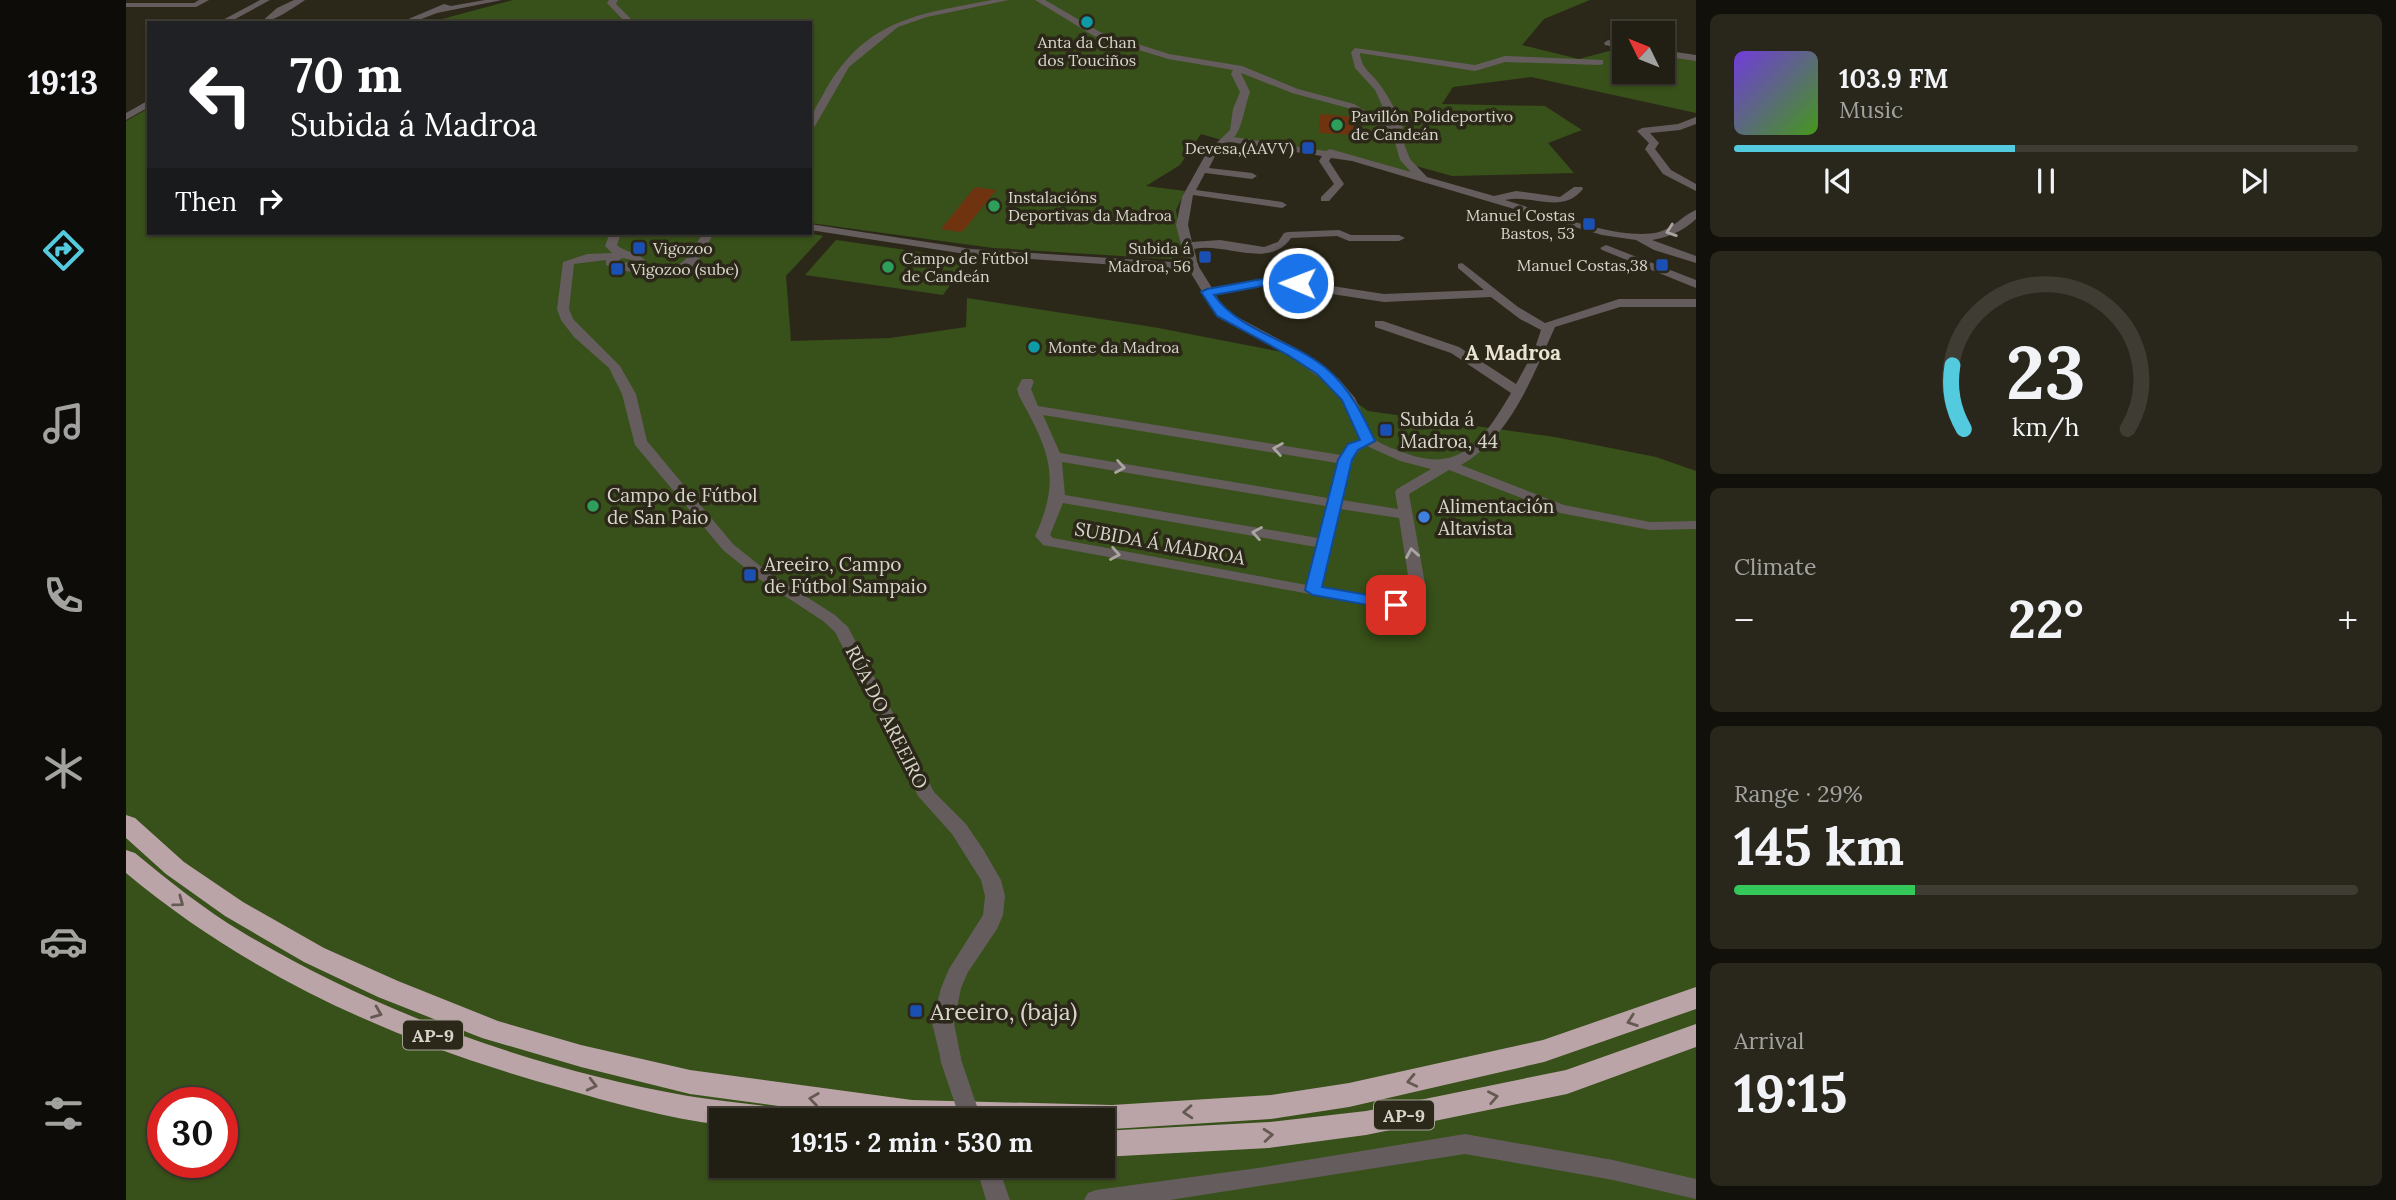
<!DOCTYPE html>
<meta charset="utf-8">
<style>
body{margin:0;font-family:Lora,serif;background:#29271c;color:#f1f3f6;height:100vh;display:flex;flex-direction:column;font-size:26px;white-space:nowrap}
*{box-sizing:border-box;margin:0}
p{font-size:23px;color:#a2a2a0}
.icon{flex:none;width:38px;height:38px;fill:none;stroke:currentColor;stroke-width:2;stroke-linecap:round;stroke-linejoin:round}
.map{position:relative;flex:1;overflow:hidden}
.details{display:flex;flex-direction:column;gap:14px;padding:14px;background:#12100a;width:700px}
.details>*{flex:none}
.guide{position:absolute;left:21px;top:21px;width:665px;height:214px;border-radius:0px;box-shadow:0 2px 5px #0004,0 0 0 2px #3e3c33;background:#202124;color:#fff;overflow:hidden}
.needle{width:46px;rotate:313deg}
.fabs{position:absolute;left:1486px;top:21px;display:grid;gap:14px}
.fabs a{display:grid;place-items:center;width:63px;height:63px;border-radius:0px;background:#211e13;box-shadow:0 2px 5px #0004,0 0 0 2px #3e3c33;font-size:35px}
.speed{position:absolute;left:21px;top:1087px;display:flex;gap:14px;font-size:35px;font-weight:700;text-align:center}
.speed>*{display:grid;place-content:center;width:91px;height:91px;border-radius:50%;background:#211e13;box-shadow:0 2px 5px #0004,0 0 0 2px #3e3c33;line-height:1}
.speed .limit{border:10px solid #d22;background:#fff;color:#111}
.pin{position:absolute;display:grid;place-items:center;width:60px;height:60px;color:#fff;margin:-30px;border-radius:14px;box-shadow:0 4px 10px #0006}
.me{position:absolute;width:77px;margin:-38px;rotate:271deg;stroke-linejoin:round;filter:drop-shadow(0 0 5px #0008)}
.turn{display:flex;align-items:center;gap:24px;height:147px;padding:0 28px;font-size:32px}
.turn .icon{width:91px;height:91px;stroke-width:2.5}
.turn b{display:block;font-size:49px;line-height:60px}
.then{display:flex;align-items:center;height:66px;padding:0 28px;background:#0003;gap:14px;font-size:26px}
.big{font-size:52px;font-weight:800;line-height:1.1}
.details .widget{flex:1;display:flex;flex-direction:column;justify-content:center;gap:10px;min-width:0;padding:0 24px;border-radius:10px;background:#29271c}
.details .dial{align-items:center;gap:0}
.dial svg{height:182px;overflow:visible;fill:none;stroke:#3e3c33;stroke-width:7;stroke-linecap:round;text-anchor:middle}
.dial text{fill:#f1f3f6;stroke:none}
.song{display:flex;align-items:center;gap:21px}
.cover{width:84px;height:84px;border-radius:10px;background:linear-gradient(135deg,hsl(260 70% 55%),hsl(100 70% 35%))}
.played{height:7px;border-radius:4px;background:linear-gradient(90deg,#54cade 45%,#3e3c33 45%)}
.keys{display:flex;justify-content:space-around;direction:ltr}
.heat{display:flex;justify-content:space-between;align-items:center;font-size:38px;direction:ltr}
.charge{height:10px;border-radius:5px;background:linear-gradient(90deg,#34c759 29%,#3e3c33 0)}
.trip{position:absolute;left:583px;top:1108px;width:406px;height:70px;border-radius:0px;background:#211e13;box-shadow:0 2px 5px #0004,0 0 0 2px #3e3c33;font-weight:800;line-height:70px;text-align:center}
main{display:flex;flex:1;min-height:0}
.tabs{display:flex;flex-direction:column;width:126px;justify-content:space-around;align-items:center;background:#0d0c08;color:#a2a2a0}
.tabs .icon{width:49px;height:49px}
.tabs .current{color:#54cade}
.tabs b{font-size:32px;color:#f1f3f6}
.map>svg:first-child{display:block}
.green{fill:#385019;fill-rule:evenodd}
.building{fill:#6f3310}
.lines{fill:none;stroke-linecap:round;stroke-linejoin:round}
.minor{fill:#655c5e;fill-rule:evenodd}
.highway{fill:#baa4a8;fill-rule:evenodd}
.minor-bridge{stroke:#655c5e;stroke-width:20}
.oneway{stroke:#aaa5a0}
.oneway2{stroke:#655a52}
.route{fill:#1a73e8;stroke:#114b97;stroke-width:2}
.culture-dot{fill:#0f9aa8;stroke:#2c2819;stroke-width:2.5}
.leisure-dot{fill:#2e9e5b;stroke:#2c2819;stroke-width:2.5}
.transit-dot{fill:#1a4fb4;stroke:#2c2819;stroke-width:2.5}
.shop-dot{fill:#3f7fe0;stroke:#2c2819;stroke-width:2.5}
.labels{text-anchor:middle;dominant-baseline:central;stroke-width:7;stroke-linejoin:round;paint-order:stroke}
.far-poi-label{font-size:16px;fill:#d8d5cc;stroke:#2c2819;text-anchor:start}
.shield{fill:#2c2819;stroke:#a4a196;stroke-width:2}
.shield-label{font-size:18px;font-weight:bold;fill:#d8d5cc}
.poi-label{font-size:19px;fill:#d8d5cc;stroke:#2c2819;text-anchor:start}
.street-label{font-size:19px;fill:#d8d5cc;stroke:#2c2819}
.neighbourhood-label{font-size:21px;font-weight:bold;fill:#e9e4d1;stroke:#2c2819}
.near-poi-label{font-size:23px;fill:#d8d5cc;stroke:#2c2819;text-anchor:start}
</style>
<main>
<nav class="tabs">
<b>19:13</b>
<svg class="icon current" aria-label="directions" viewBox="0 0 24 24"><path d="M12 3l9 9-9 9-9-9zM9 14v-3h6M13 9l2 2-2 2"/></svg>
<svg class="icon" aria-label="music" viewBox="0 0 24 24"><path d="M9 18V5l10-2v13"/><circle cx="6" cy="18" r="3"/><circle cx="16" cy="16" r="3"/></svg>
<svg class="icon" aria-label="phone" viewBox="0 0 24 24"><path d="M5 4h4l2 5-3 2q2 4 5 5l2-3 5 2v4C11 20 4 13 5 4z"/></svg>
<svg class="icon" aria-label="climate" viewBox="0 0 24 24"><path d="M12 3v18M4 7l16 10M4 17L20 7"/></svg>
<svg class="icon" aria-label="car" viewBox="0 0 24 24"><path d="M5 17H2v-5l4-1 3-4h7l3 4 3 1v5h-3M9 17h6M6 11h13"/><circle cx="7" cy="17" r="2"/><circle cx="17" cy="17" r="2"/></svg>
<svg class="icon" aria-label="filters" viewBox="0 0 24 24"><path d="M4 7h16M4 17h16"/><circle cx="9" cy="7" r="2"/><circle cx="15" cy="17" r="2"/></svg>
</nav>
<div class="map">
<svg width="1570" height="1200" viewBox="0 0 1570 1200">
<rect width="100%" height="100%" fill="#2c2819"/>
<path class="green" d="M387,0H1464L1418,19L1396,45L1453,59L1498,47V72H1536L1537,51L1570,59V113L1405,77L1327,87L1316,104L1419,106L1456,130L1422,143L1448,173L1326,176L1283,164L1289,175L1242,160L1099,141L1075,134L1054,165L1020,186L1059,191L1050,210L1058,260L867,248L684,223V23H301Z
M23,108V233H681L697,236L660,276L665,341L764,338L840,327L841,298L1027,327L1161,353L1242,411L1429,437L1530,457L1570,471V1200H0V121ZM37,1102H96V1162H37ZM595,1120H976V1166H595Z
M710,240L843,259L817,295L679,275Z"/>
<path class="building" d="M1193,114L1229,117L1231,135L1193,133Z
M849,187L870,190L838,230L834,232L815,229Z"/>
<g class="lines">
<path class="minor" d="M73,0H83L70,7H0V3H68Z
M134,0H144L102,23H91Z
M168,0H179C169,7 145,23 134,23L151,8Z
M359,0H376L311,13L285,23H273L318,4L325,6Z
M483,0H492L490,4L509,23H500L481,3Z
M866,0H883L801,17L772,27L723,67L689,126L684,129C684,113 693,103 700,89C741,19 792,14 866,0Z
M909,0H919L974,32L1043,54L1116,66L1172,89L1228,104L1266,127L1249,90L1229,68L1225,52L1229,48L1349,65L1379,56L1477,60V64L1474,65L1379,62L1349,71L1234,53C1235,69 1246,73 1255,86C1264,99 1271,113 1277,127L1273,131L1284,159L1301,177L1368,196L1390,191L1434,197L1448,187H1456L1457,189C1436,215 1407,194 1379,200C1417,211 1495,242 1533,232C1548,228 1557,215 1570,210V219C1557,231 1543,237 1526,240L1570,256V263L1528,250L1510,240L1476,235L1226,161L1205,158L1203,161L1218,184L1203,201H1195V197L1208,184L1193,161L1196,156L1103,142L1089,156L1083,168L1126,173L1131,176L1126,179L1079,173L1070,190L1156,202L1161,205L1156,208L1067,195L1062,225L1066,242L1094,240L1138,247L1152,242L1158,233L1162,232L1213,230L1225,235H1273L1279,238L1273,241H1223L1211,236L1165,238C1143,270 1099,242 1068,249L1073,267L1086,288L1147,277L1258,294L1358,290L1332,268V264L1336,263L1392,307L1419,323L1493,299H1570V307H1494L1429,327C1406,377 1385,437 1335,465L1438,505L1524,522L1570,521V529L1524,530L1434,513L1323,470L1283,494L1300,589L1277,608L1271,610L917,545L909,536C936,478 923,450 893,396L891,389L896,379H906L908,382L905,389L912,406L1215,455L1222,444L1234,439L1216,399L1203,385L1163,355L1091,316L1063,270L846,255L684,230V224L846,249L1060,263L1050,225L1056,197L1081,152L1104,130L1107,109L1114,92L1105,74L1107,70L1042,59L968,36ZM1115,73L1166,93L1222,108L1267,135L1274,160L1285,172L1204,149L1200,151L1108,137C1116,130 1119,105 1124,92ZM1147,285L1258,302L1365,297L1394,319L1415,330L1408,351L1390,384L1333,347L1257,321H1249V327L1325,353L1385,393C1360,435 1337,474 1282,454C1271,450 1258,446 1248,439L1229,398L1213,379L1171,349L1100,311L1089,294ZM917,415L1211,463L1202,498L934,453ZM1241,446L1274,461L1305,469L1271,489L1269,492L1272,509L1216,500C1221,482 1221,454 1241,446ZM936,462L1200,506L1192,538L939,495ZM937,503L1190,547L1181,585L927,538L924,535ZM1214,509L1273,518L1284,588L1267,600L1195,588Z
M1482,40L1498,43V49L1479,45L1478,43Z
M1536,50L1570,55V61L1536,56Z
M23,100V107L0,120V113Z
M1570,117V124L1554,130L1524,133L1533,143L1529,149L1545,170L1570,184V191L1537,174L1519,149L1523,143L1511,131L1516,128L1552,124Z
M484,233H495L491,245C500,253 510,251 519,260L514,266C556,271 556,267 577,233H588C581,244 577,258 567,266C550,280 499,274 480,265V260L448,264L443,309L447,319L494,366L510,394L521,441L607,544L643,573L709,615L722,627L808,792L840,824L857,849L875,880L879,896L877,915L871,929L842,972L835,988L828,1023L835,1058L832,1064L824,1067L816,1064L806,1023L815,988L823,969L857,915L859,896L855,880L826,834L792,796L709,632L697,621L633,579L597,550L509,445L496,394L483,368L448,337L435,320L431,309L437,262L461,254L486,253L479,246ZM497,258L506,260L499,263L490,262Z
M1480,245L1570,280V288L1476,250L1474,248Z
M1339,1134L1487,1160L1570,1179V1199L1487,1180L1339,1154L1044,1200H958L962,1193L970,1190L1132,1168Z
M850,1166H872L884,1200H860Z"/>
<path class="highway" d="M0,815L9,818L58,862L117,902L198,948L272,981L372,1021L455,1045L564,1070L786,1100L986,1105L1145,1095L1223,1083L1417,1040L1570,987V1009L1418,1062L1223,1107L1145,1119L986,1129H976V1120H755L564,1094L455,1067L356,1038L252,997L178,962L99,916L40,874L0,838Z
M0,850L9,853C43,881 78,909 116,932C251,1013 407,1068 562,1096C592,1101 622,1103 652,1108L663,1111L667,1120H595V1125C541,1118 487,1103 435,1088C276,1044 127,979 0,873Z
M1570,1024V1047L1441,1094L1240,1135L1143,1148L976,1157V1131L1143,1122L1240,1111L1440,1070Z"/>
<path class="minor-bridge" d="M824,1058L845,1120"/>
</g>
<defs><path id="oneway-chevron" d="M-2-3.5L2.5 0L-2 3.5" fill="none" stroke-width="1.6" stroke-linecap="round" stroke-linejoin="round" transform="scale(1.75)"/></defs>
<g class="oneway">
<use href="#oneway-chevron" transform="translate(1545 231) rotate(161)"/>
<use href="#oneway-chevron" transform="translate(1152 449) rotate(-171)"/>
<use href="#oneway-chevron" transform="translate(994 467) rotate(9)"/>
<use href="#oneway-chevron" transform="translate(1131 533) rotate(-170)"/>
<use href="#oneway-chevron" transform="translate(1286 553) rotate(-100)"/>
<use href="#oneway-chevron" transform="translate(989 554) rotate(10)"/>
</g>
<g class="oneway2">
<use href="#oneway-chevron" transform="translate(53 902) rotate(36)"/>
<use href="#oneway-chevron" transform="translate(251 1013) rotate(22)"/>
<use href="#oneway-chevron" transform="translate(1506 1021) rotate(161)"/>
<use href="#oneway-chevron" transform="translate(1286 1081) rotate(167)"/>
<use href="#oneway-chevron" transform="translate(466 1085) rotate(14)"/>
<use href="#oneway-chevron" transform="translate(1367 1097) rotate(-11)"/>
<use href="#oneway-chevron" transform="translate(688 1099) rotate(-172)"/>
<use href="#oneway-chevron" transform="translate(1062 1112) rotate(176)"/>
<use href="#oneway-chevron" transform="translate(1142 1135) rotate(-5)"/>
</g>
<path class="route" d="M1147,277L1172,279L1178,283L1172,286L1147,284L1088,295C1114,332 1167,340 1201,369C1225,390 1236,414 1249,441L1232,450L1226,460L1196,587L1276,601L1278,605L1276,608L1270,610L1187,595L1179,590L1212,460L1222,444L1234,440L1216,400L1191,374L1162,355L1091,316L1075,292L1081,289Z"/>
<g class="culture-dot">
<circle cx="961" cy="22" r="7"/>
<circle cx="908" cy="347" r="7"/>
</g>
<g class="leisure-dot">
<circle cx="1211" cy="125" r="7"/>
<circle cx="868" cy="206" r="7"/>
<circle cx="762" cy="267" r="7"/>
<circle cx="467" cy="506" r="7"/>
</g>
<g class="transit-dot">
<rect x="1175" y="141" width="14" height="14" rx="3.5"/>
<rect x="1456" y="217" width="14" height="14" rx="3.5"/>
<rect x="506" y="241" width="14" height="14" rx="3.5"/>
<rect x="1072" y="250" width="14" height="14" rx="3.5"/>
<rect x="1529" y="258" width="14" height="14" rx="3.5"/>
<rect x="484" y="262" width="14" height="14" rx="3.5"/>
<rect x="1253" y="423" width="14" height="14" rx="3.5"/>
<rect x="617" y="568" width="14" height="14" rx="3.5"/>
<rect x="783" y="1004" width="14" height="14" rx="3.5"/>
</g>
<circle class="shop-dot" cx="1298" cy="517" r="7"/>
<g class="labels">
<g class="far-poi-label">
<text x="961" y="42" text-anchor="middle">Anta da Chan<tspan x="961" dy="18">dos Touciños</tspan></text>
<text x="1225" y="116">Pavillón Polideportivo<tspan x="1225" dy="18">de Candeán</tspan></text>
<text x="1168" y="148" text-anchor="end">Devesa,(AAVV)</text>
<text x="882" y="197">Instalacións<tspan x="882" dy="18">Deportivas da Madroa</tspan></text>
<text x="1449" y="215" text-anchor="end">Manuel Costas<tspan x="1449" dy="18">Bastos, 53</tspan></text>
<text x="527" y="248">Vigozoo</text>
<text x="1065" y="248" text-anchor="end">Subida á<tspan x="1065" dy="18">Madroa, 56</tspan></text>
<text x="776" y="258">Campo de Fútbol<tspan x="776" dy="18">de Candeán</tspan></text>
<text x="1522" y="265" text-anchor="end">Manuel Costas,38</text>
<text x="505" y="269">Vigozoo (sube)</text>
<text x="922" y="347">Monte da Madroa</text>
</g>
<g class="shield">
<rect x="277" y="1020.5" width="60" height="29" rx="5"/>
<rect x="1248" y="1100.5" width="60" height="29" rx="5"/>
</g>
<g class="shield-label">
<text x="307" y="1035">AP-9</text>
<text x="1278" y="1115">AP-9</text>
</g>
<g class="poi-label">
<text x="1274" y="419">Subida á<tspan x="1274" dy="22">Madroa, 44</tspan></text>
<text x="481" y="495">Campo de Fútbol<tspan x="481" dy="22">de San Paio</tspan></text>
<text x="1312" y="506">Alimentación<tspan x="1312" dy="22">Altavista</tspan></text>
<text x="638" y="564">Areeiro, Campo<tspan x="638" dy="22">de Fútbol Sampaio</tspan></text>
</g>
<g class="street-label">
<text transform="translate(1034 543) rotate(10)">SUBIDA Á MADROA</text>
<text transform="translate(761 717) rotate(63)">RÚA DO AREEIRO</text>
</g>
<g class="neighbourhood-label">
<text x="1387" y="352">A Madroa</text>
</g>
<g class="near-poi-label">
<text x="804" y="1011">Areeiro, (baja)</text>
</g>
</g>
</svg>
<div class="fabs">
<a><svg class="needle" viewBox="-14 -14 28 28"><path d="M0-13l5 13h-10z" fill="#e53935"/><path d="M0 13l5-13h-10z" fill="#a2a2a0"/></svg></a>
</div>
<div class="speed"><div class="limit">30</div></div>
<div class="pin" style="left:1270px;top:605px;background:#d93025"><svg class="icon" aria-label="arrive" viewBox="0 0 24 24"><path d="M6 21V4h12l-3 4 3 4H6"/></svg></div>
<svg class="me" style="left:1172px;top:283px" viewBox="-20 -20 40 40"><circle r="17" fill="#1a73e8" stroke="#fff" stroke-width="3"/><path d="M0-11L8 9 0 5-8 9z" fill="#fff"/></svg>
<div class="trip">19:15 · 2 min · 530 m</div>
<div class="guide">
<div class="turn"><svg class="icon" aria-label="left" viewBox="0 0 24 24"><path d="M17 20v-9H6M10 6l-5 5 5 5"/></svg><div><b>70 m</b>Subida á Madroa</div></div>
<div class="then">Then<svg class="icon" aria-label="right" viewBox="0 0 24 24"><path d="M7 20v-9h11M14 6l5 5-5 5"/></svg></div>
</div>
</div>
<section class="details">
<div class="widget">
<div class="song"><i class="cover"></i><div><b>103.9 FM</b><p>Music</p></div></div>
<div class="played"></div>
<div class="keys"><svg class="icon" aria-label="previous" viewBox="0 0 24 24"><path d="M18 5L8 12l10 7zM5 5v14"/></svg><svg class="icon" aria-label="pause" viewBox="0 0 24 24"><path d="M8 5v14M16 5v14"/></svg><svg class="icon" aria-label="next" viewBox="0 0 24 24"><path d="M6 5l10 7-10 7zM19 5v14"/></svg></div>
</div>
<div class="widget dial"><svg viewBox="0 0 100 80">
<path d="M14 69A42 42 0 1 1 86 69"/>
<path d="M14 69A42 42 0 0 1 9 41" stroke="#54cade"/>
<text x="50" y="56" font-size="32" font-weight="700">23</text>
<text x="50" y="72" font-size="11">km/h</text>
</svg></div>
<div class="widget"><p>Climate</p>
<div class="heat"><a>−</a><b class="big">22°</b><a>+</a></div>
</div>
<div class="widget"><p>Range · 29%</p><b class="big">145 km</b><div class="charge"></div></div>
<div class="widget"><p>Arrival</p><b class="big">19:15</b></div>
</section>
</main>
